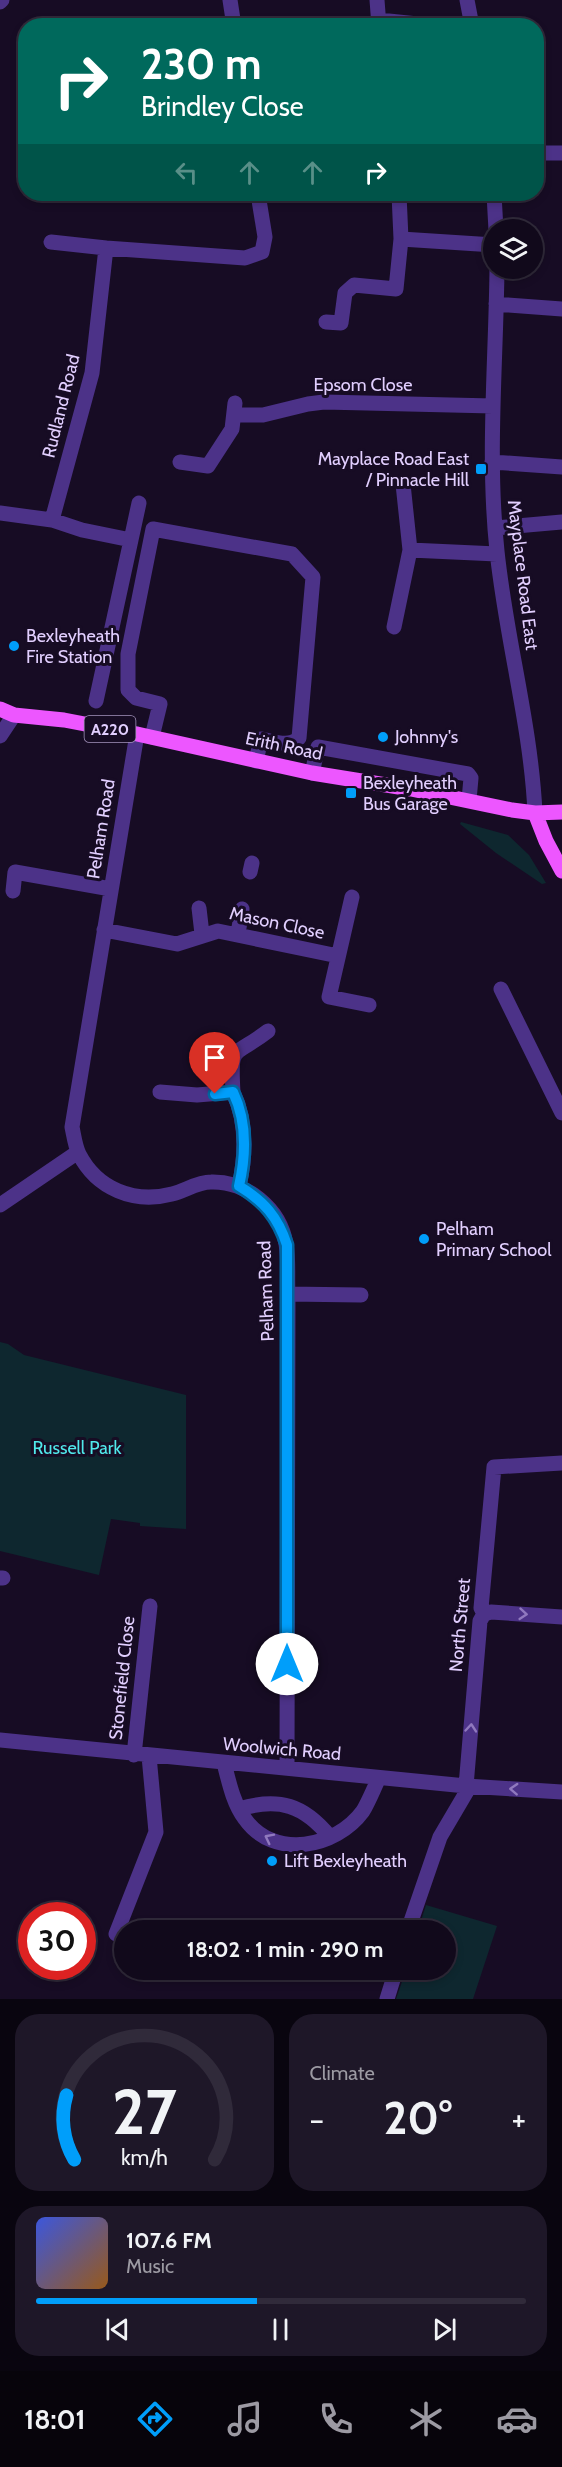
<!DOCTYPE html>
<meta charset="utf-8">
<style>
body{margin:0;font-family:Cabin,sans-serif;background:#1e1728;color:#f1f3f6;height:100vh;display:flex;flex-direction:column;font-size:22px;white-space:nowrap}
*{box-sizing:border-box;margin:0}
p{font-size:20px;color:#9c9aa3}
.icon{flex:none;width:33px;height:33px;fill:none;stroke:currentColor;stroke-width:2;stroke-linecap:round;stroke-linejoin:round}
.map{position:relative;height:1999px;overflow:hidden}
.panel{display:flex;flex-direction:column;gap:15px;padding:15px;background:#09050f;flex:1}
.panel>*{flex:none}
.banner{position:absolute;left:18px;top:18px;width:526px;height:183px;border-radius:24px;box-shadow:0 3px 9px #0003,0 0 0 2px #302a3a;background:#00695c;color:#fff;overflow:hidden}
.tools{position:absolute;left:483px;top:219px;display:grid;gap:12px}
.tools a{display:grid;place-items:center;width:60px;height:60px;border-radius:50%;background:#11091b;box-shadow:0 3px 9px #0003,0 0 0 2px #302a3a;font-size:30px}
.speed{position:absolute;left:18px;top:1902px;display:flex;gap:12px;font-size:30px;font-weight:700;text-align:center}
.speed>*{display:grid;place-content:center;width:78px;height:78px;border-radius:50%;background:#11091b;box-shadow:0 3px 9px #0003,0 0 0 2px #302a3a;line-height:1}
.speed .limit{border:9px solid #d22;background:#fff;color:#111}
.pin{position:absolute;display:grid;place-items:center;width:51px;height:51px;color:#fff;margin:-62px -26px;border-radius:50% 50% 50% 0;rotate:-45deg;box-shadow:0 0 6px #0007}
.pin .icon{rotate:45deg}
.me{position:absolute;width:66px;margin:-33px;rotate:0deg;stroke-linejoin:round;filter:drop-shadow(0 0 4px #0008)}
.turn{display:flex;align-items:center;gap:21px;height:126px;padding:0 24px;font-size:27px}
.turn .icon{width:78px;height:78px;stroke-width:2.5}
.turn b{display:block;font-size:42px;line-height:51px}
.lanes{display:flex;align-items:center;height:57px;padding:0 24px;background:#0003;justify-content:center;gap:30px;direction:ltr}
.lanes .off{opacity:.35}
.big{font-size:45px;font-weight:700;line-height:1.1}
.panel .widget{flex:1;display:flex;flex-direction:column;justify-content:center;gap:9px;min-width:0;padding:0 21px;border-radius:24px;background:#1e1728}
.panel .dial{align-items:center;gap:0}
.dial svg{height:156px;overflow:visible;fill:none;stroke:#302a3a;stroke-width:7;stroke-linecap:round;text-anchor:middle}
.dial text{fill:#f1f3f6;stroke:none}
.song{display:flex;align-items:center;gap:18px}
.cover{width:72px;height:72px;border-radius:9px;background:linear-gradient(135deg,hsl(230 70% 55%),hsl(30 70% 35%))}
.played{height:6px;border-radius:3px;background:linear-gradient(90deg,#009efa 45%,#302a3a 45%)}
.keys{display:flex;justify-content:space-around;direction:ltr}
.heat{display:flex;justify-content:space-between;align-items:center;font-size:33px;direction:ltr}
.panel .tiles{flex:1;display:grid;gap:15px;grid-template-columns:1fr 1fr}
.widget:last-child{grid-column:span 2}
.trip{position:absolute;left:114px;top:1920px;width:342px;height:60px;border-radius:30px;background:#11091b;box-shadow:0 3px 9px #0003,0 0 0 2px #302a3a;font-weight:700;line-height:60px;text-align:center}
.tab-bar{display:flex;height:96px;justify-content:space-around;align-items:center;background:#07040b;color:#9c9aa3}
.tab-bar .icon{width:42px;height:42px}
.tab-bar .selected{color:#009efa}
.tab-bar b{font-size:27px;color:#f1f3f6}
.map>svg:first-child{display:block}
.green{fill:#0e272f}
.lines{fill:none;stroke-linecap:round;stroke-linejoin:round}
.minor{stroke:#4c3288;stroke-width:15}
.major{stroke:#ed56ff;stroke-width:15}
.oneway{stroke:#9079be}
.route-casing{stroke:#0067a2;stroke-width:15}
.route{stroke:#009efa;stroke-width:10}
.poi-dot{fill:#009efa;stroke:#170c24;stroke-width:2}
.labels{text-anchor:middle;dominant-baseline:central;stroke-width:6;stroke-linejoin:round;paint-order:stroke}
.shield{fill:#170c24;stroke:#a594bd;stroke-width:1.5}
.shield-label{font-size:16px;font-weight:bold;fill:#e2cfff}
.street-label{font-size:18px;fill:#e2cfff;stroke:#170c24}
.poi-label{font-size:18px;fill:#e2cfff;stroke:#170c24;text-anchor:start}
.park-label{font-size:18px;fill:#50e8eb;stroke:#170c24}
</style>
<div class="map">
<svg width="562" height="1999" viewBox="0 0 562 1999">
<rect width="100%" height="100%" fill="#170c24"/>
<path class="green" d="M461,822L508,835L529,855L546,883L542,884L496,853L460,824Z
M0,1342L8,1344L24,1355L186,1395V1529L140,1526V1523L111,1519L99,1575L0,1551Z
M426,1905L497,1926L473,1999H396L406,1970H446V1930H418Z"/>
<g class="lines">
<path class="minor" d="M230,0L234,26
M377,0L379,26
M467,0L472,26
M0,2L2,0
M379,20L437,26
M451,26L471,21
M537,153H562
M494,194L496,230
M401,239L494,245
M51,242L106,248
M497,268C496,363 487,457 497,551C506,639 531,725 535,813
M496,304L562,309
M326,322L341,323L345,293L354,285L396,289L401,239L399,194
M234,415H263L308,404L324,402L493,406
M180,462L208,466L232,429L235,403
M492,462L562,467
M403,484L410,550
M0,513L52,520L92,373L106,248L245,258L262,252L265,237L258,194
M52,520L82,530L131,540L96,701
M495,528L562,522
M131,540L139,503
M394,627L410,550L497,554
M137,734L72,1127C74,1136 75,1146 79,1154C97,1189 134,1204 172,1194C185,1191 197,1182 211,1182C246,1181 280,1208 286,1244C289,1260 287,1278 288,1294L287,1767
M0,736L14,715
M152,737L160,704L136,698L128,690V654L153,529L292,554L313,577L299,738C289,748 273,741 261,739L256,761
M312,773L318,747L468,774L471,778L469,800
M250,872L252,863
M13,891L15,872L111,889
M352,897L329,997L369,1005
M199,908L202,934
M104,930L177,944L218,931L338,956
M238,934L242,909
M501,989L562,1113
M160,1092L197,1095L233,1092C247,1122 246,1155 239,1186
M233,1092C230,1043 233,1058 268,1031
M0,1205L78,1152
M288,1294L361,1295
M0,1578H3
M484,1614L491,1612L562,1617
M0,1740L466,1786L562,1792
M134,1755L150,1606
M224,1763C229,1782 233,1803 245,1819C274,1860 336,1848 363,1811C369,1801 374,1788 379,1778
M466,1786L480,1621L484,1614L481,1608L494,1467L562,1463
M239,1809C279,1797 304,1805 330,1837
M408,1930L440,1837L470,1786
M116,1934L156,1832L149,1756
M387,1999L396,1970"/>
<path class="major" d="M0,709L14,715L64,720L137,734L312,773L411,789L512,810L535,813L562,812
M535,813L546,841L562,871"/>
</g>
<defs><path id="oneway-chevron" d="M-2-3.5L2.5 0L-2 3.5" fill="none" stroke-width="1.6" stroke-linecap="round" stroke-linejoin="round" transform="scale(1.5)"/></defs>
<g class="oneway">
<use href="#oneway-chevron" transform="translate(523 1614) rotate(5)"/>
<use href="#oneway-chevron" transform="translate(471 1728) rotate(-85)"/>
<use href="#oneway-chevron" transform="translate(514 1789) rotate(-177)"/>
<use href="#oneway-chevron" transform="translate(269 1838) rotate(-153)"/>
</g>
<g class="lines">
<g class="route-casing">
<path id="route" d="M215,1094L233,1092C247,1121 246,1155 239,1186C264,1201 278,1217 287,1245V1664"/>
</g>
<use href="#route" class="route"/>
</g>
<g class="poi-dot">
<rect x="475" y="463" width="12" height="12" rx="3"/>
<circle cx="14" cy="646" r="6"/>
<circle cx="383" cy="737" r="6"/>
<rect x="345" y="787" width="12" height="12" rx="3"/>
<circle cx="424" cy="1239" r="6"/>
<circle cx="272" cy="1861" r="6"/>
</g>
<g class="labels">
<rect class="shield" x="84.5" y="716" width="51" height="26" rx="4.5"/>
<g class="shield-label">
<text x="110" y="729">A220</text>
</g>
<g class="street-label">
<text x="363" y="385">Epsom Close</text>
<text transform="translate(61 406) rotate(-76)">Rudland Road</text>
<text transform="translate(523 575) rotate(83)">Mayplace Road East</text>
<text transform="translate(284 746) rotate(12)">Erith Road</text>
<text transform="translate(101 829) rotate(-81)">Pelham Road</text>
<text transform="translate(277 923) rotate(12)">Mason Close</text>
<text transform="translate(266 1291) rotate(-92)">Pelham Road</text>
<text transform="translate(460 1625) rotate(-85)">North Street</text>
<text transform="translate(122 1678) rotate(-84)">Stonefield Close</text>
<text transform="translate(282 1749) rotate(5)">Woolwich Road</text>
</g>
<g class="poi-label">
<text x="469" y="459" text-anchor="end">Mayplace Road East<tspan x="469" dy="21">/ Pinnacle Hill</tspan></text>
<text x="26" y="636">Bexleyheath<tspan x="26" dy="21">Fire Station</tspan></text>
<text x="395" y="737">Johnny's</text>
<text x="363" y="783">Bexleyheath<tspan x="363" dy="21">Bus Garage</tspan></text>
<text x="436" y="1229">Pelham<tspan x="436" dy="21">Primary School</tspan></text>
<text x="284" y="1861">Lift Bexleyheath</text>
</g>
<g class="park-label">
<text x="77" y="1448">Russell Park</text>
</g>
</g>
</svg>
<div class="tools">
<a><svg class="icon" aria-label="layers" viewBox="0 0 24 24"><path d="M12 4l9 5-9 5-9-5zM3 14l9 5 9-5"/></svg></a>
</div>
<div class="speed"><div class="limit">30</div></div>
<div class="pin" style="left:215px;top:1094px;background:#d93025"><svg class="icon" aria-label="arrive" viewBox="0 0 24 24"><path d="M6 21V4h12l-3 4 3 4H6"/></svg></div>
<svg class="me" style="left:287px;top:1664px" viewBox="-20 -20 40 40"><circle r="19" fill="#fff"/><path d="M0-13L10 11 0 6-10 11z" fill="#009efa"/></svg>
<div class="trip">18:02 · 1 min · 290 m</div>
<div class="banner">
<div class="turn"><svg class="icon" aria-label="right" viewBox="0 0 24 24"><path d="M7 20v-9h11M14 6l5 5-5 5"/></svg><div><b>230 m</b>Brindley Close</div></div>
<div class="lanes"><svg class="icon off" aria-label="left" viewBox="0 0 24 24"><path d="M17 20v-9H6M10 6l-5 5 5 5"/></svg><svg class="icon off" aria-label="ahead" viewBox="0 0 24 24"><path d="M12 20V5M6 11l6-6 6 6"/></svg><svg class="icon off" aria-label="ahead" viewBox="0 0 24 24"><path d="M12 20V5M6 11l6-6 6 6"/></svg><svg class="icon" aria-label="right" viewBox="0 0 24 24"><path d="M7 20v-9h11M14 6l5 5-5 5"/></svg></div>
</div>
</div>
<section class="panel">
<div class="tiles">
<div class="widget dial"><svg viewBox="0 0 100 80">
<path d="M14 69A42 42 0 1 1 86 69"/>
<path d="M14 69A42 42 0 0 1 10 36" stroke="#009efa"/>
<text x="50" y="56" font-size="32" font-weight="700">27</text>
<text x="50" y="72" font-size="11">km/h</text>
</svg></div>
<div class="widget"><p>Climate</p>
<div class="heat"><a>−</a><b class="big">20°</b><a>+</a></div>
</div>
<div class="widget">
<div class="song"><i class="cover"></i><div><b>107.6 FM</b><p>Music</p></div></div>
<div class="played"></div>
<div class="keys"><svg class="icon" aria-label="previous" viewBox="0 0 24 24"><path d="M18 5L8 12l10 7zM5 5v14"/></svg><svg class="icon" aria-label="pause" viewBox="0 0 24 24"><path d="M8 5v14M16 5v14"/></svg><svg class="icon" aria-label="next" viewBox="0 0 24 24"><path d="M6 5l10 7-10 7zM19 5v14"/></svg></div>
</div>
</div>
</section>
<nav class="tab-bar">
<b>18:01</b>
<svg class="icon selected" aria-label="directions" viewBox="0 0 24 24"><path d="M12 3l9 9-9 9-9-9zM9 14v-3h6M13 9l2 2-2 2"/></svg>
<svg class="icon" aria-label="music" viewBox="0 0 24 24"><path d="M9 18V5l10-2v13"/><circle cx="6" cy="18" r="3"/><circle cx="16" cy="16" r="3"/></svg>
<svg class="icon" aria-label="phone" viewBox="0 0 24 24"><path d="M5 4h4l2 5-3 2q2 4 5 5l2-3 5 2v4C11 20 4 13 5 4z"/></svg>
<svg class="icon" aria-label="climate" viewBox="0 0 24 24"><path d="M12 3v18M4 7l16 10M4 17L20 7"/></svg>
<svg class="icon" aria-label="car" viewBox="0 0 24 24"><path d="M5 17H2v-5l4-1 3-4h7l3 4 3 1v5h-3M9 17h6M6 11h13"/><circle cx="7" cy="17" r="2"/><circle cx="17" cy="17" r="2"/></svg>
</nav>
